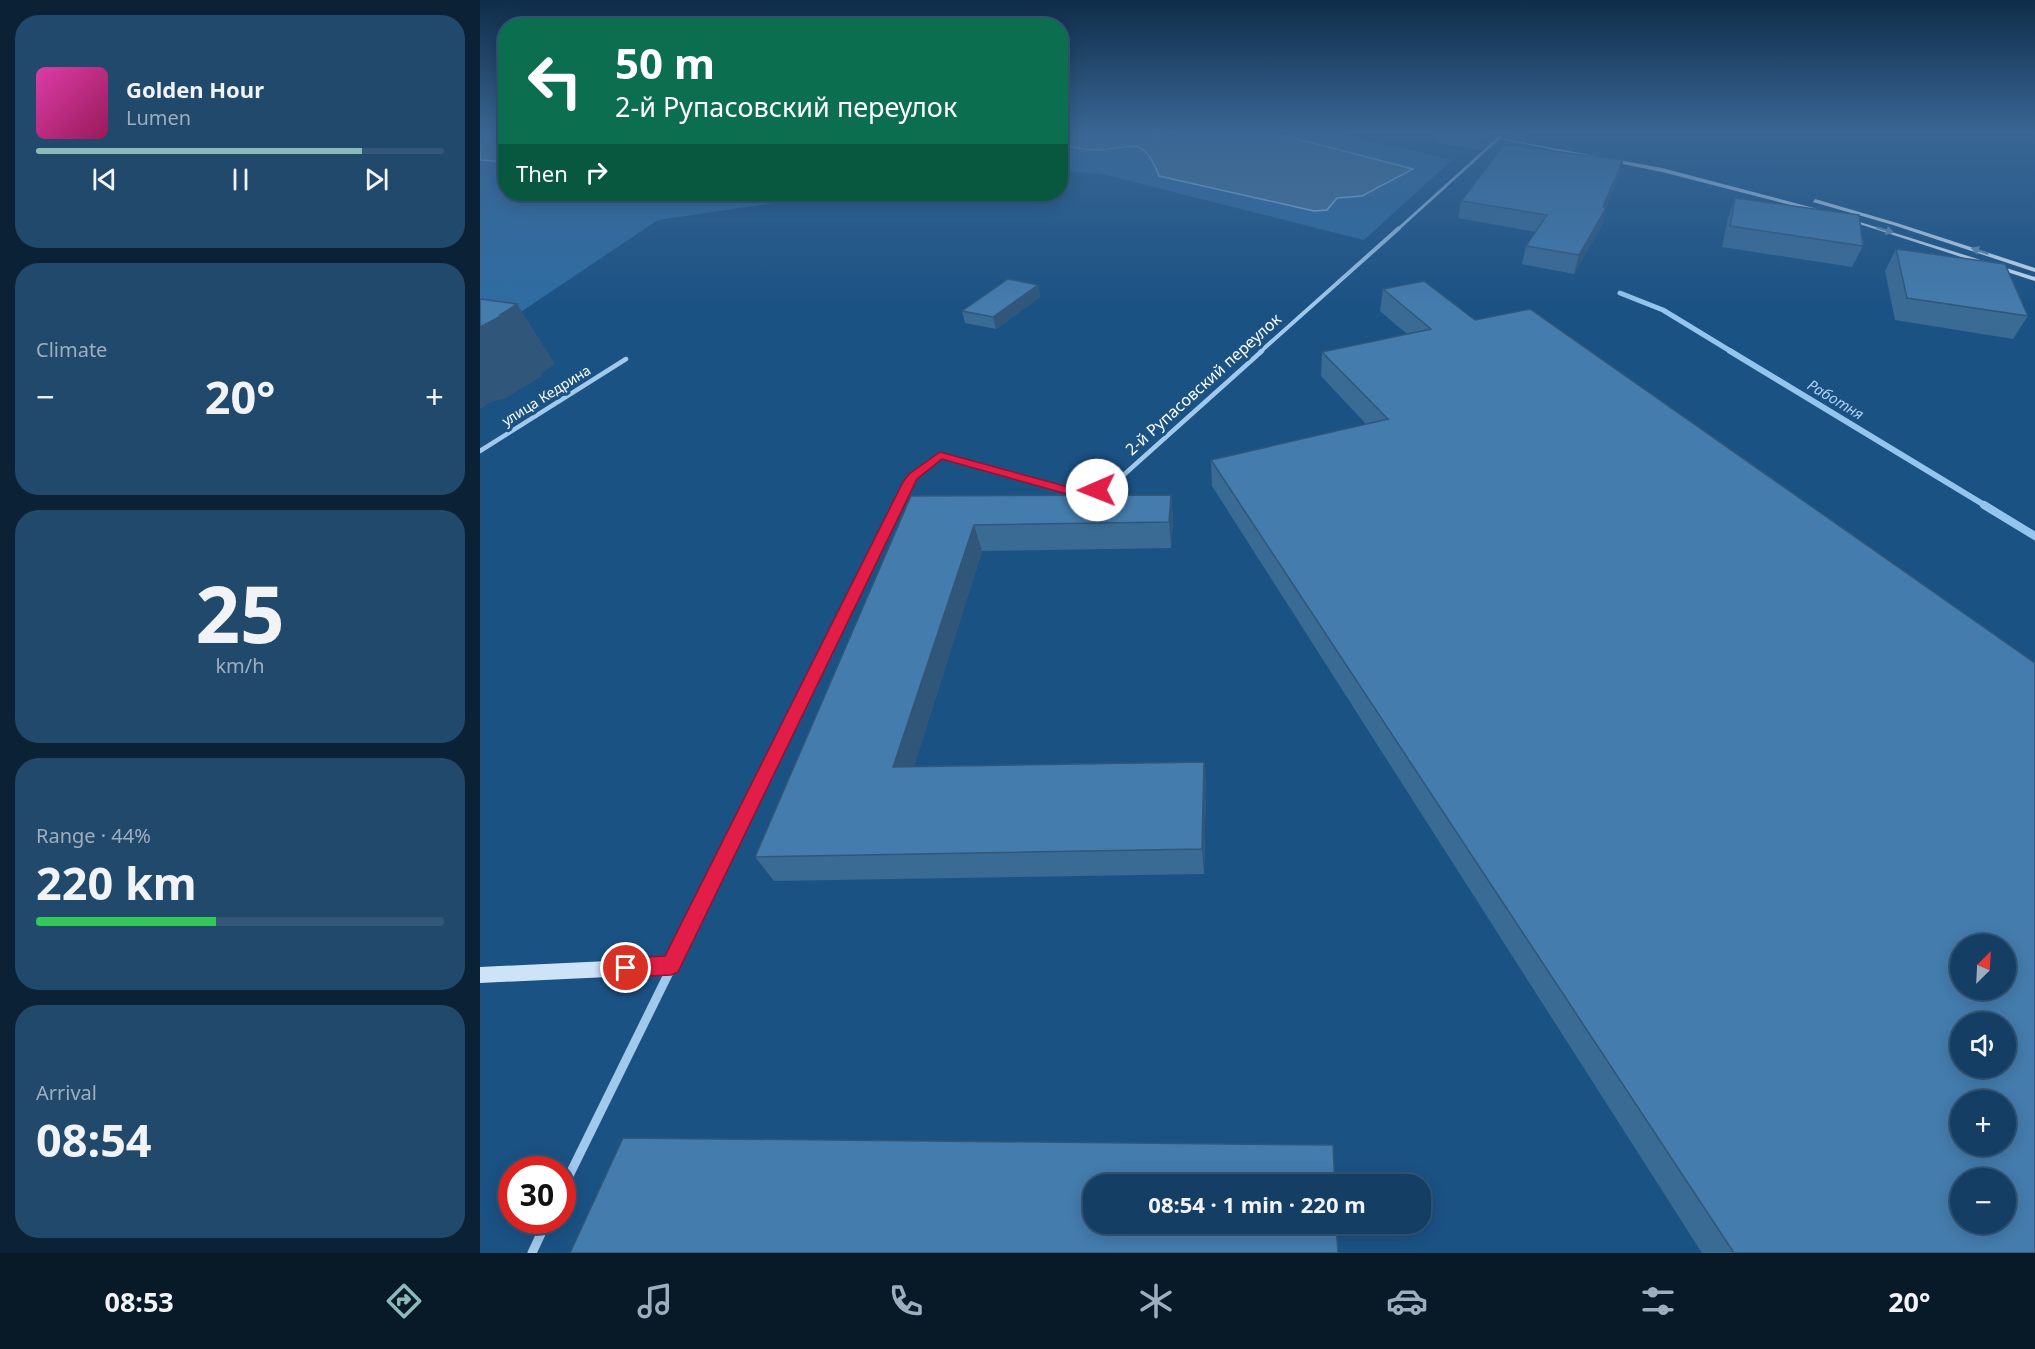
<!DOCTYPE html>
<meta charset="utf-8">
<style>
body{margin:0;font-family:"Noto Sans",sans-serif;background:#21496c;color:#f1f3f6;height:100vh;display:flex;flex-direction:column;font-size:22px;white-space:nowrap}
*{box-sizing:border-box;margin:0}
p{font-size:20px;color:#9daebe}
.icon{flex:none;width:33px;height:33px;fill:none;stroke:currentColor;stroke-width:2;stroke-linecap:round;stroke-linejoin:round}
.map{position:relative;flex:1;overflow:hidden}
.sheet{display:flex;flex-direction:column;gap:15px;padding:15px;background:#0b2236;width:480px}
.sheet>*{flex:none}
.banner{position:absolute;left:18px;top:18px;width:570px;height:183px;border-radius:24px;box-shadow:0 3px 15px #0003,0 0 0 2px #335778;background:#0b6e4f;color:#fff;overflow:hidden}
.needle{width:39px;rotate:24deg}
.fabs{position:absolute;left:1470px;top:934px;display:grid;gap:12px}
.fabs a{display:grid;place-items:center;width:66px;height:66px;border-radius:50%;background:#143e63;box-shadow:0 3px 15px #0003,0 0 0 2px #335778;font-size:30px}
.speed{position:absolute;left:18px;top:1156px;display:flex;gap:12px;font-size:30px;font-weight:700;text-align:center}
.speed>*{display:grid;place-content:center;width:78px;height:78px;border-radius:50%;background:#143e63;box-shadow:0 3px 15px #0003,0 0 0 2px #335778;line-height:1}
.speed .limit{border:9px solid #d22;background:#fff;color:#111}
.pin{position:absolute;display:grid;place-items:center;width:51px;height:51px;color:#fff;margin:-26px;border:3px solid #fff;border-radius:50%;box-shadow:0 2px 6px #0007}
.me{position:absolute;width:66px;margin:-33px;rotate:269deg;stroke-linejoin:round;filter:drop-shadow(0 0 4px #0008)}
.turn{display:flex;align-items:center;gap:21px;height:126px;padding:0 18px;font-size:27px}
.turn .icon{width:78px;height:78px;stroke-width:2.5}
.turn b{display:block;font-size:42px;line-height:51px}
.then{display:flex;align-items:center;height:57px;padding:0 18px;background:#0003;gap:12px;font-size:22px}
.big{font-size:45px;font-weight:700;line-height:1.1}
.sheet .widget{flex:1;display:flex;flex-direction:column;justify-content:center;gap:9px;min-width:0;padding:0 21px;border-radius:24px;background:#21496c}
.sheet .dial{align-items:center;gap:0}
.dial b{font-size:78px;line-height:1}
.song{display:flex;align-items:center;gap:18px}
.cover{width:72px;height:72px;border-radius:9px;background:linear-gradient(135deg,hsl(320 70% 55%),hsl(330 70% 35%))}
.played{height:6px;border-radius:3px;background:linear-gradient(90deg,#8bbbb9 80%,#335778 80%)}
.keys{display:flex;justify-content:space-around;direction:ltr}
.heat{display:flex;justify-content:space-between;align-items:center;font-size:33px;direction:ltr}
.charge{height:9px;border-radius:4px;background:linear-gradient(90deg,#34c759 44%,#335778 0)}
.trip{position:absolute;left:603px;top:1174px;width:348px;height:60px;border-radius:24px;background:#143e63;box-shadow:0 3px 15px #0003,0 0 0 2px #335778;font-weight:700;line-height:60px;text-align:center}
.tab-bar{display:flex;height:96px;justify-content:space-around;align-items:center;background:#081928;color:#9daebe}
.tab-bar .icon{width:42px;height:42px}
.tab-bar .selected{color:#8bbbb9}
.tab-bar b{font-size:27px;color:#f1f3f6}
main{display:flex;flex:1;min-height:0}
.map>svg:first-child{display:block}
.green{fill:#2f6ca2}
.water{fill:#4d7499;stroke:#94c5ed;stroke-width:1.5}
.lines{fill:none;stroke-linecap:round;stroke-linejoin:round}
.stream-far2{stroke:#94c5ed;stroke-width:5}
.stream-far1{stroke:#94c5ed;stroke-width:6}
.stream{stroke:#94c5ed;stroke-width:8}
.street-far5{stroke:#a1c9eb;stroke-width:3}
.street-far4{stroke:#a1c9eb;stroke-width:4}
.street-far3{stroke:#a1c9eb;stroke-width:4.5}
.street-far2{stroke:#a1c9eb;stroke-width:6}
.street-far1{stroke:#a1c9eb;stroke-width:8}
.street{stroke:#a1c9eb;stroke-width:9}
.secondary{fill:#cde3f8;fill-rule:evenodd}
.wall{fill:#3a6b95}
.shaded-wall{fill:#305779}
.building{fill:#447cad;stroke:#305779;stroke-width:1.5;fill-rule:evenodd}
.oneway{fill:#628cb2}
.route{fill:#e11d48;stroke:#92132f;stroke-width:1.5}
.labels{text-anchor:middle;dominant-baseline:central;stroke-width:6;stroke-linejoin:round;paint-order:stroke}
.far-street-label{font-size:14px;fill:#fff;stroke:#1b5284}
.far-water-label{font-size:15px;font-style:italic;fill:#add2f2;stroke:#1b5284}
.street-label{font-size:16px;fill:#fff;stroke:#1b5284}
</style>
<main>
<section class="sheet">
<div class="widget">
<div class="song"><i class="cover"></i><div><b>Golden Hour</b><p>Lumen</p></div></div>
<div class="played"></div>
<div class="keys"><svg class="icon" aria-label="previous" viewBox="0 0 24 24"><path d="M18 5L8 12l10 7zM5 5v14"/></svg><svg class="icon" aria-label="pause" viewBox="0 0 24 24"><path d="M8 5v14M16 5v14"/></svg><svg class="icon" aria-label="next" viewBox="0 0 24 24"><path d="M6 5l10 7-10 7zM19 5v14"/></svg></div>
</div>
<div class="widget"><p>Climate</p>
<div class="heat"><a>−</a><b class="big">20°</b><a>+</a></div>
</div>
<div class="widget dial"><b>25</b><p>km/h</p></div>
<div class="widget"><p>Range · 44%</p><b class="big">220 km</b><div class="charge"></div></div>
<div class="widget"><p>Arrival</p><b class="big">08:54</b></div>
</section>
<div class="map">
<svg width="1555" height="1253" viewBox="0 0 1555 1253">
<rect width="100%" height="100%" fill="#1b5284"/>
<path class="green" d="M791,132H853L972,160L884,240L626,175L581,170V145C593,147 607,151 619,150C653,148 663,134 679,176L834,211L847,210L857,198L882,196L932,169Z
M0,160L25,162L26,194H355L178,220L11,332L0,331Z"/>
<path class="water" d="M0,132H25V162L0,160Z
M581,132H677L672,134L673,136L696,132H791L933,169L882,196L857,198L847,210L834,211L679,176C663,134 652,148 619,150C607,151 593,147 581,145Z"/>
<g class="lines">
<path class="stream-far2" d="M1140,293L1183,310L1252,352"/>
<path class="stream-far1" d="M1250,351L1506,506"/>
<path class="stream" d="M1504,505L1555,536"/>
<path class="street-far5" d="M917,230L1020,137"/>
<path class="street-far4" d="M780,352L919,228"/>
<path class="street-far3" d="M0,451L146,359
M417,506L429,482L460,455L587,491C606,493 622,490 638,480L782,351"/>
<path class="street-far2" d="M322,701L418,505"/>
<path class="street-far1" d="M202,945L323,699"/>
<path class="street" d="M82,1190L203,944
M52,1253L67,1221"/>
<path class="secondary" d="M986,132L1182,168L1349,212L1346,214L1182,172Z
M1335,199L1417,223L1555,268V272L1413,225L1333,202Z
M1364,217L1555,277V281L1364,219Z
M191,958L197,960L199,966L197,972L191,974L0,983V967Z"/>
</g>
<path class="wall" d="M957,132H1051L1044,139L1021,133H1013L1012,140L1000,150L954,142L955,133Z
M1325,132H1374L1373,134Z
M1139,177L1126,207L1122,225L1094,274L1042,264L1046,246L1056,232L978,218L981,201Z
M1255,198L1383,246L1372,267L1242,247L1248,218Z
M1416,249L1548,316L1533,339L1415,320L1405,271Z
M944,281L1555,1253H1222L732,486L731,460L886,424L841,376L842,352L927,334L900,311L903,289Z
M558,285L560,297L516,329L485,323L482,311Z
M691,495L693,521L691,548L502,551L434,766L724,762L726,787L724,874L294,881L275,857L431,496Z"/>
<path class="shaded-wall" d="M1012,132H1013L1012,140L1000,150L1002,141Z
M1046,132H1051L1044,139Z
M1143,160L1139,177L1123,213L1126,208L1122,225L1094,274L1099,255L1123,207Z
M558,285L560,297L516,329L513,317Z
M37,304L75,364L61,374L62,376L26,398L11,402L0,409V327Z
M691,495L693,521L691,548L689,522Z
M494,525L502,551L426,792L413,767Z
M724,762L726,787L724,874L722,849Z"/>
<path class="building" d="M957,132H1012L1002,141L955,133Z
M1024,145L1143,160L1123,207L1126,208L1099,255L1046,246L1067,215L981,201Z
M1255,198L1379,215L1383,246L1250,226Z
M1416,249L1525,264L1548,316L1427,298Z
M528,279L558,285L513,317L482,311Z
M944,281L995,320L1050,309L1555,663V1253H1254L731,460L908,419L842,352L951,329L903,289ZM1480,945H1526V990H1480ZM1480,1023H1526V1068H1480ZM1480,1101H1526V1146H1480ZM1480,1179H1526V1224H1480Z
M0,299L37,304L20,315H23L0,327Z
M691,495L689,522L494,525L413,767L724,762L722,849L275,857L431,496Z
M143,1138L853,1145L855,1185H614V1224H856L858,1253H90Z"/>
<defs><path id="oneway-solid" d="M-6-.8H1V-3.2L6.5 0L1 3.2V.8H-6Z" transform="scale(1.5)"/></defs>
<g class="oneway">
<use href="#oneway-solid" transform="translate(1405 230) rotate(17)"/>
<use href="#oneway-solid" transform="translate(1500 251) rotate(-162)"/>
</g>
<linearGradient id="sky" x2="0" y2="1"><stop stop-color="#0f2d49"/><stop offset="0.43" stop-color="#396694"/><stop offset="1" stop-color="#396694" stop-opacity="0"/></linearGradient>
<rect width="1555" height="307" fill="url(#sky)"/>
<path class="route" d="M460,452L588,487L602,490L617,487L623,490L621,493L602,497L587,494L462,459L437,479L198,972L191,975L146,977L139,974L137,968L139,961L146,958L185,956L423,482L429,474Z"/>
<g class="labels">
<g class="far-street-label">
<text transform="translate(66 395) rotate(-32)">улица Кедрина</text>
</g>
<g class="far-water-label">
<text transform="translate(1356 399) rotate(31)">Работня</text>
</g>
<g class="street-label">
<text transform="translate(723 384) rotate(-42)">2-й Рупасовский переулок</text>
</g>
</g>
</svg>
<div class="fabs">
<a><svg class="needle" viewBox="-14 -14 28 28"><path d="M0-13l5 13h-10z" fill="#e53935"/><path d="M0 13l5-13h-10z" fill="#9daebe"/></svg></a>
<a><svg class="icon" aria-label="sound" viewBox="0 0 24 24"><path d="M4 9h4l5-4v14l-5-4H4zM17 9q2 3 0 6"/></svg></a>
<a>+</a>
<a>−</a>
</div>
<div class="speed"><div class="limit">30</div></div>
<div class="pin" style="left:146px;top:968px;background:#d93025"><svg class="icon" aria-label="arrive" viewBox="0 0 24 24"><path d="M6 21V4h12l-3 4 3 4H6"/></svg></div>
<svg class="me" style="left:617px;top:490px" viewBox="-20 -20 40 40"><circle r="19" fill="#fff"/><path d="M0-13L10 11 0 6-10 11z" fill="#e11d48"/></svg>
<div class="trip">08:54 · 1 min · 220 m</div>
<div class="banner">
<div class="turn"><svg class="icon" aria-label="left" viewBox="0 0 24 24"><path d="M17 20v-9H6M10 6l-5 5 5 5"/></svg><div><b>50 m</b>2-й Рупасовский переулок</div></div>
<div class="then">Then<svg class="icon" aria-label="right" viewBox="0 0 24 24"><path d="M7 20v-9h11M14 6l5 5-5 5"/></svg></div>
</div>
</div>
</main>
<nav class="tab-bar">
<b>08:53</b>
<svg class="icon selected" aria-label="directions" viewBox="0 0 24 24"><path d="M12 3l9 9-9 9-9-9zM9 14v-3h6M13 9l2 2-2 2"/></svg>
<svg class="icon" aria-label="music" viewBox="0 0 24 24"><path d="M9 18V5l10-2v13"/><circle cx="6" cy="18" r="3"/><circle cx="16" cy="16" r="3"/></svg>
<svg class="icon" aria-label="phone" viewBox="0 0 24 24"><path d="M5 4h4l2 5-3 2q2 4 5 5l2-3 5 2v4C11 20 4 13 5 4z"/></svg>
<svg class="icon" aria-label="climate" viewBox="0 0 24 24"><path d="M12 3v18M4 7l16 10M4 17L20 7"/></svg>
<svg class="icon" aria-label="car" viewBox="0 0 24 24"><path d="M5 17H2v-5l4-1 3-4h7l3 4 3 1v5h-3M9 17h6M6 11h13"/><circle cx="7" cy="17" r="2"/><circle cx="17" cy="17" r="2"/></svg>
<svg class="icon" aria-label="filters" viewBox="0 0 24 24"><path d="M4 7h16M4 17h16"/><circle cx="9" cy="7" r="2"/><circle cx="15" cy="17" r="2"/></svg>
<b>20°</b>
</nav>
